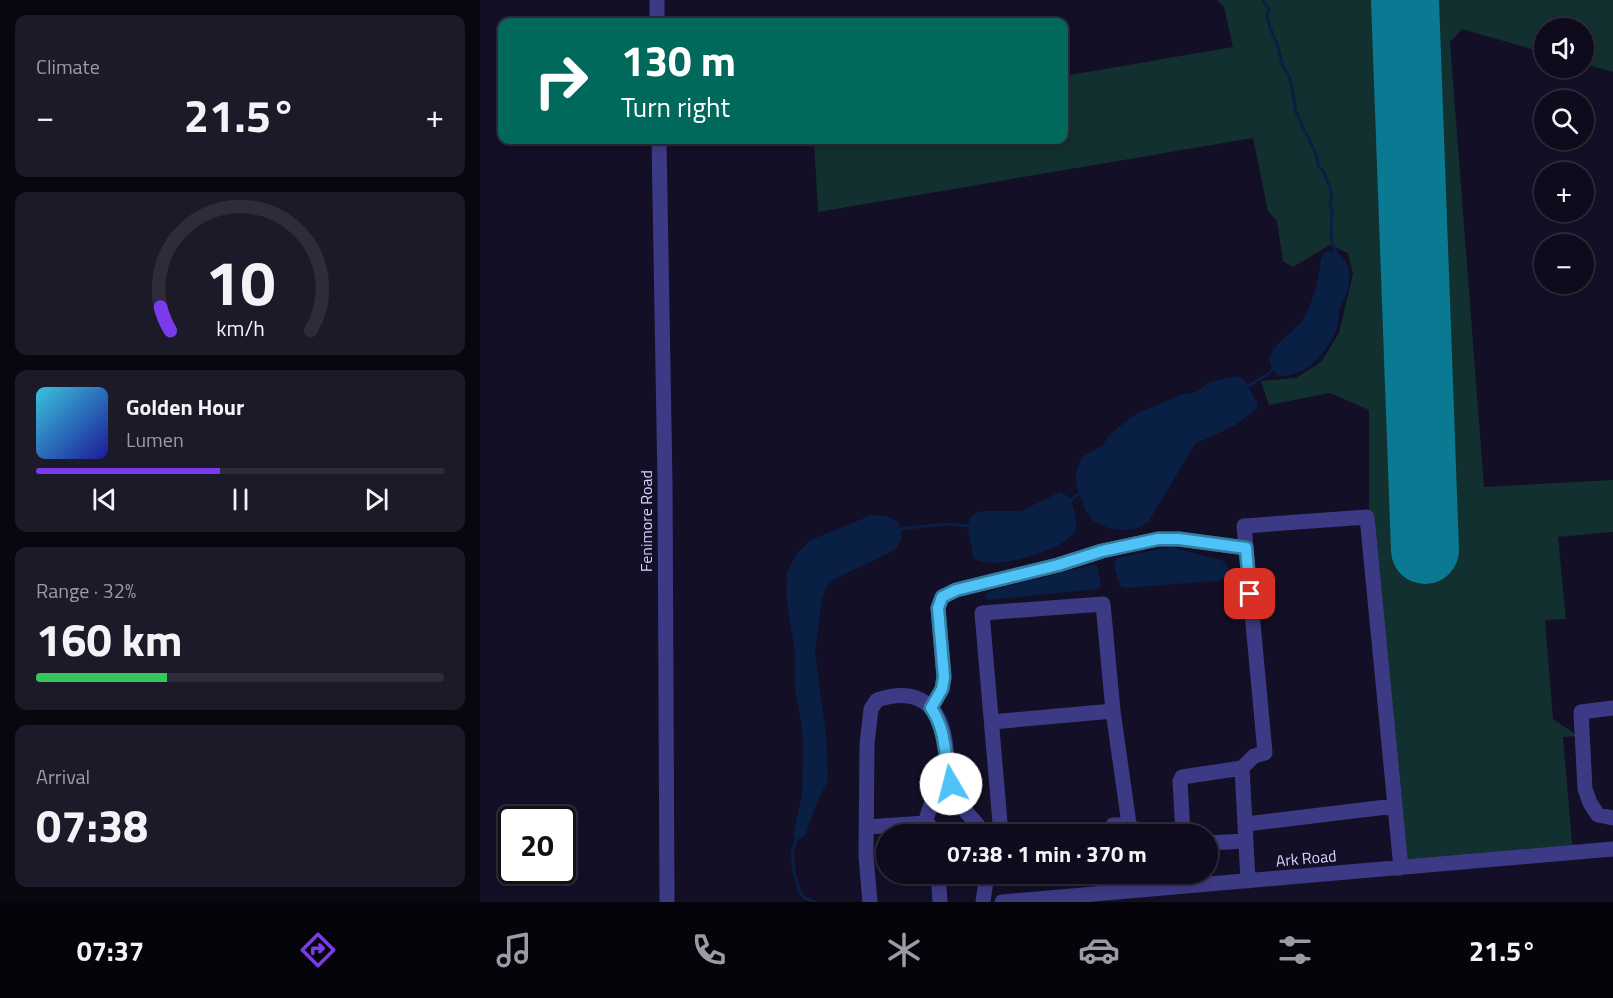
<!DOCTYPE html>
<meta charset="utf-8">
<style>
body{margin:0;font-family:"Titillium Web",sans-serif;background:#1c1929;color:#f1f3f6;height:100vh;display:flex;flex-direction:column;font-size:22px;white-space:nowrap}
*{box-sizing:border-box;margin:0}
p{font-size:20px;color:#9b9ba3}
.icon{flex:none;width:33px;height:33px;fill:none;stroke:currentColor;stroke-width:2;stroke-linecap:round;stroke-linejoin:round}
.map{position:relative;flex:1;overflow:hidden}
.side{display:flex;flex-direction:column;gap:15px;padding:15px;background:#08060f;width:480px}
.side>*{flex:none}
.hud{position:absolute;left:18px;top:18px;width:570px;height:126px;border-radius:12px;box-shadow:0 3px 9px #0003,0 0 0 2px #2e2b3b;background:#00695c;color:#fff;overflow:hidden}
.controls{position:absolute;left:1054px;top:18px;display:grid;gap:12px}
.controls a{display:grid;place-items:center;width:60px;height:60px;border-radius:50%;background:#0e0b1c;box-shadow:0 3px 9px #0003,0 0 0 2px #2e2b3b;font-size:30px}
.speed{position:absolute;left:18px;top:806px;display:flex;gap:12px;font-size:30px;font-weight:700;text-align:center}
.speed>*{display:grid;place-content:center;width:78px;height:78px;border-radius:50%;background:#0e0b1c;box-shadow:0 3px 9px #0003,0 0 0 2px #2e2b3b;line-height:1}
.speed .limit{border:3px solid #111;border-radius:9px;background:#fff;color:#111}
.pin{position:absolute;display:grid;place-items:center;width:51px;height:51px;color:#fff;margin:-26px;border-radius:12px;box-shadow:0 3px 9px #0006}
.me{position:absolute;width:66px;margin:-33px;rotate:352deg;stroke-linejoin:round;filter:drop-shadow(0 0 4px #0008)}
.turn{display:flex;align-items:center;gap:21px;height:126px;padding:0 24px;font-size:27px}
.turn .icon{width:78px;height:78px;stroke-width:2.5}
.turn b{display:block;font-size:42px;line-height:51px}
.big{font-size:45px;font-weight:700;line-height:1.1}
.side .widget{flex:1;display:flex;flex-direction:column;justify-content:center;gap:9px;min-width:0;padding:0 21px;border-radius:12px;background:#1c1929}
.side .dial{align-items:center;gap:0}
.dial svg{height:156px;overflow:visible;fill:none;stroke:#2e2b3b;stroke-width:7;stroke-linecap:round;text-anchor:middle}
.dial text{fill:#f1f3f6;stroke:none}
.song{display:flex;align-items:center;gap:18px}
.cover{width:72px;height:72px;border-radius:9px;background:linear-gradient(135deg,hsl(190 70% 55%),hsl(240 70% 35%))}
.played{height:6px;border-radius:3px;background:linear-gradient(90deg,#7c3aed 45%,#2e2b3b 45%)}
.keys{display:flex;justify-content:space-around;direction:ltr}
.heat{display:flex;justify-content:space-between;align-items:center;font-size:33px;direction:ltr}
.charge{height:9px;border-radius:4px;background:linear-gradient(90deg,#34c759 32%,#2e2b3b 0)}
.trip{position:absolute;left:396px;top:824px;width:342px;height:60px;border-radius:30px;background:#0e0b1c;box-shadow:0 3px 9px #0003,0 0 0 2px #2e2b3b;font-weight:700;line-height:60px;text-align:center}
.tabs{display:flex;height:96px;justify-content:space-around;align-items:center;background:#06040b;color:#9b9ba3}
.tabs .icon{width:42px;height:42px}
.tabs .selected{color:#7c3aed}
.tabs b{font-size:27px;color:#f1f3f6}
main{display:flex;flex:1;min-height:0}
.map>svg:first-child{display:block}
.green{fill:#12302f}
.water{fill:#0a1f44}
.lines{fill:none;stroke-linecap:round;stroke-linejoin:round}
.stream{stroke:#0a1f44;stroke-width:3}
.runway{stroke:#0a7a92;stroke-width:68}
.minor{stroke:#3d3a85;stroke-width:15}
.route-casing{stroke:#337fa1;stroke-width:15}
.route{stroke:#4fc3f7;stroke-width:10}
.labels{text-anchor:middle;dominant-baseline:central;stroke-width:6;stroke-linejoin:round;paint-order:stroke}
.street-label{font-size:16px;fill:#d9d4ff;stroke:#130f26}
</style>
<main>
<section class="side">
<div class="widget"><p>Climate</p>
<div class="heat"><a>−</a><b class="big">21.5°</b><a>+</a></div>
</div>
<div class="widget dial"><svg viewBox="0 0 100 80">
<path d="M14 69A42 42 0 1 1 86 69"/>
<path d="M14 69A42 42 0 0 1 9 57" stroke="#7c3aed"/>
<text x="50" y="56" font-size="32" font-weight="700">10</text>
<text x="50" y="72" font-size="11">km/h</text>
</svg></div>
<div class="widget">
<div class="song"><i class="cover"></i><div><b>Golden Hour</b><p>Lumen</p></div></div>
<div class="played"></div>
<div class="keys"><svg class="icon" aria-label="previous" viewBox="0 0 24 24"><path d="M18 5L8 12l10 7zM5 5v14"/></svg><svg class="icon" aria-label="pause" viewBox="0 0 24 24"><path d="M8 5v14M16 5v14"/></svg><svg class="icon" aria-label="next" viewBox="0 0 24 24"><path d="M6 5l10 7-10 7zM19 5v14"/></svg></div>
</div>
<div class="widget"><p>Range · 32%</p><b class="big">160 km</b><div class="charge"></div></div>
<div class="widget"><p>Arrival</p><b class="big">07:38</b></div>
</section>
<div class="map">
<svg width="1133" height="902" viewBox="0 0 1133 902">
<rect width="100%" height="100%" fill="#130f26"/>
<path class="green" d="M737,0H1133V72L1104,64V28H1065V53L982,29L970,42L1004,487L1133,480V532L1078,537L1086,619L1065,620L1073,719L1098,736L1083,737L1093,854L920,868L889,510V410L850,393L789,405L781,381L816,378L841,362L859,333L873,274L868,253L850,245L813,267L803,261L797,221L788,211L773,138L338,212L334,140H584V76L753,47L744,7Z"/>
<path class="water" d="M851,251C871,256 873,279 865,297C864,301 861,305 860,309C858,315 859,322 857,328C848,352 827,376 800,376C770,355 814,335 824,318C831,306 836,287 839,273C840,268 840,260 843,255C846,251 847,252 851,251Z
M755,376L763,378L778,404L777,408L754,426L715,444L669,521L659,528L646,530L628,528L614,522L606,512L597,488L596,475L600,461L606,454L622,446L631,433L656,414L700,395L716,392L729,382Z
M580,492C589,495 591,500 594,509C595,515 597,522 596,528C591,548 535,562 517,563C509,563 501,562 494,559L487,526L492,515L502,511H541Z
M392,515L405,516L417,521C425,532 423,543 413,551L355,579L348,585L342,598L335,652L346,735L348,780L335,807L325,836L319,840L315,838L313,835L322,795L323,745L321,720L315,690V653L306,595L307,572L316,555L330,540Z
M690,547L742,560L748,567C751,576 741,580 734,581L645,588L640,586L634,566L636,558Z
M612,565L617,566L621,585L618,589L509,600L505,599L506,593L516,589Z"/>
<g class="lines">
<path class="stream" d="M783,0L789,9L787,17L790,27L798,47L803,66L810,78L816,112L836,154L839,167L844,172L852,194L850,202L852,212L851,238L856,253
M767,387L789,373L795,367
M589,502L602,491
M419,529L465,524L490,526
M318,835L312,852L314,871L320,893L325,898L335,902"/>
<path class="runway" d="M925,0L945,550"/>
<path class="minor" d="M177,0V22
M179,140L185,482L187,902
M451,708L462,689L464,677L458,608L462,597L476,590L578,565L622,551L678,539H699L766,548
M1133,708L1101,712L1105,789L1110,803L1118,815L1133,818
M512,722L633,711
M445,823L451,804L467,770
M766,824L915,806
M387,827L445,823L450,826L452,834
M521,834L502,613L623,604L633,711L649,824L654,829V834
M634,834L633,825L649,824
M703,834L700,781L702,777L762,768
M728,843L766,841
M458,873L460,902
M525,873V876L556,873
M655,873L659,890
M768,881L762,768L774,756L785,753L764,526L887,517L921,868
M390,902L386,856L387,744L391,709L397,700C439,686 462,706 466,748C468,765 468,781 476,798C482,812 497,819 503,834
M503,902L507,873
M522,902L1133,849"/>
</g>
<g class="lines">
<g class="route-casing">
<path id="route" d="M471,784C464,757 467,731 451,708L462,689L464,677L458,608L462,597L476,590L578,565L622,551L678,539H699L766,548L770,594"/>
</g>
<use href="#route" class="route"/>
</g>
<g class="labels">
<g class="street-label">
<text transform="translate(166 521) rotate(-90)">Fenimore Road</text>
<text transform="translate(826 858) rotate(-5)">Ark Road</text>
</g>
</g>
</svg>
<div class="controls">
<a><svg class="icon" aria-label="sound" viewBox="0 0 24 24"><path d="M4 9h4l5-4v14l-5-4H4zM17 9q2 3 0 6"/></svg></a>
<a><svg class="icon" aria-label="search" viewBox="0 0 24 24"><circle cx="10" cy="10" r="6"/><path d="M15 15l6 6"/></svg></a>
<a>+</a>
<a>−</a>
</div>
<div class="speed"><div class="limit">20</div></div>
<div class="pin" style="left:770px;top:594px;background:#d93025"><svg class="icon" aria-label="arrive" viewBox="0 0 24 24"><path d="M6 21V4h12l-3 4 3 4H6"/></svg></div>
<svg class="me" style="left:471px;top:784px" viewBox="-20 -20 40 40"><circle r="19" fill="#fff"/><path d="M0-13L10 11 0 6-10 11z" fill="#4fc3f7"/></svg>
<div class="trip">07:38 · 1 min · 370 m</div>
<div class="hud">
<div class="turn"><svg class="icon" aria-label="right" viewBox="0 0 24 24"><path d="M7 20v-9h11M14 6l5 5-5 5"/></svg><div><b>130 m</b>Turn right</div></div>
</div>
</div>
</main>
<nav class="tabs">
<b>07:37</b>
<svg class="icon selected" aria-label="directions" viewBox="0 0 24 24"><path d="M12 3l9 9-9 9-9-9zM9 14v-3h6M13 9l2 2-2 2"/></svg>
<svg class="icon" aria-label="music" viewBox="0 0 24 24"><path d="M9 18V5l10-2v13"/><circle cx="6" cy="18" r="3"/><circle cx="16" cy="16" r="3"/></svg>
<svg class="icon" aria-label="phone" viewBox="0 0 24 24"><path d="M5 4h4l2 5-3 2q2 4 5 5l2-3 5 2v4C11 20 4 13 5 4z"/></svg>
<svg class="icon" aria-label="climate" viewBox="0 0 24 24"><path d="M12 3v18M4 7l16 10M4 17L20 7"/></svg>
<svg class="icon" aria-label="car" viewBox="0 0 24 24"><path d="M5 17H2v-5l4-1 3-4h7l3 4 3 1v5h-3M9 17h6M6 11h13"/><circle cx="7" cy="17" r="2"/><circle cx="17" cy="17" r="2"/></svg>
<svg class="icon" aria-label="filters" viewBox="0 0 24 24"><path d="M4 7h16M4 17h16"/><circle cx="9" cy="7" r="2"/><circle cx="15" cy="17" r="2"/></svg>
<b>21.5°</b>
</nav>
